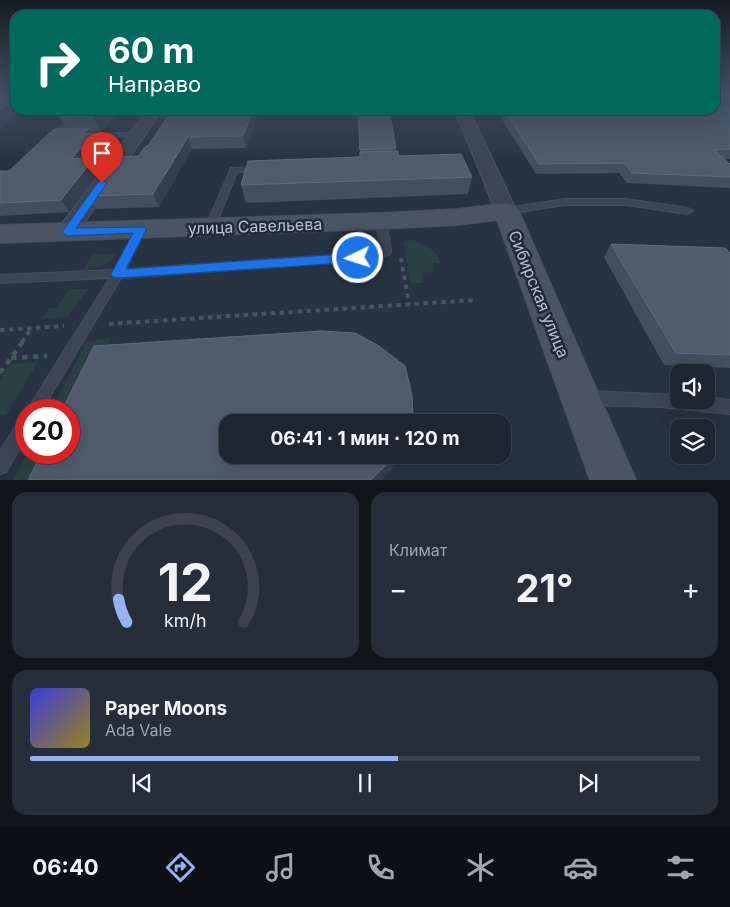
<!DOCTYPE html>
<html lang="ru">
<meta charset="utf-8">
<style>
body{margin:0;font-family:Inter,sans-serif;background:#262e3a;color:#f1f3f6;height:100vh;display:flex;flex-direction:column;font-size:19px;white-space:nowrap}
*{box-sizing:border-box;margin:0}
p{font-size:16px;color:#a1a5ac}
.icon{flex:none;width:28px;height:28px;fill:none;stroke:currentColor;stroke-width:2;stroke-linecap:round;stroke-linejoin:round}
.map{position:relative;height:480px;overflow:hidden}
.side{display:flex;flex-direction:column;gap:12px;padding:12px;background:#10151c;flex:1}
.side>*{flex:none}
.guide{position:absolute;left:10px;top:10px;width:710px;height:105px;border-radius:15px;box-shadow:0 5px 20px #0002,0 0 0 1px #3c434d;background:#00695c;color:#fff;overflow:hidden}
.controls{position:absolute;left:670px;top:364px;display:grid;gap:10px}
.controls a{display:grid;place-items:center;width:45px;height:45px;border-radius:10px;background:#1e2632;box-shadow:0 5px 20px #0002,0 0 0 1px #3c434d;font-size:25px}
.speed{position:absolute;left:15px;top:399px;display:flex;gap:10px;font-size:25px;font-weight:700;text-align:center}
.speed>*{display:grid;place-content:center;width:65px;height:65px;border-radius:50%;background:#1e2632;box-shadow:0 5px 20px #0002,0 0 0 1px #3c434d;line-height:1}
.speed .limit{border:8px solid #d22;background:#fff;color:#111}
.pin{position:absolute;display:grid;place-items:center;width:42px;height:42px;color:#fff;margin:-51px -21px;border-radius:50% 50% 50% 0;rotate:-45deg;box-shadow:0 0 5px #0007}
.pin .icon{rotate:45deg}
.me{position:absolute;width:55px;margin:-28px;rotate:266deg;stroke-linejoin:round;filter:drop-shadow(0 0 4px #0008)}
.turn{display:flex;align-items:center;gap:18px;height:105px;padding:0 15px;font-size:22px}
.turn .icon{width:65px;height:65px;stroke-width:2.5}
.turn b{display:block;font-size:35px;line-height:42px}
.big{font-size:38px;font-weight:700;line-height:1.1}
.side .widget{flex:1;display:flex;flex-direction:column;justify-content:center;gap:8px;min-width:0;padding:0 18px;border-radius:15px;background:#262e3a}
.side .dial{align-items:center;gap:0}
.dial svg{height:130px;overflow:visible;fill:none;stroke:#3c434d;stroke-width:7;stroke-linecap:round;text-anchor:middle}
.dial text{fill:#f1f3f6;stroke:none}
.song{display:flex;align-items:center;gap:15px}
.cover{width:60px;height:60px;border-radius:8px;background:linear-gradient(135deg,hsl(240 70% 55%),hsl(50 70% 35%))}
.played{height:5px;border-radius:2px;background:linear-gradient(90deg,#95b2f1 55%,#3c434d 55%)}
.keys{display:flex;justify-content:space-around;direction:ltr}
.heat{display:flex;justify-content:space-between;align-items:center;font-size:28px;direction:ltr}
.side .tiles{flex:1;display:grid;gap:12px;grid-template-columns:1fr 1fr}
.widget:last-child{grid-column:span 2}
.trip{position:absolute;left:219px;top:414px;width:292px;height:50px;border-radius:15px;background:#1e2632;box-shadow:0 5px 20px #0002,0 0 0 1px #3c434d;font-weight:700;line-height:50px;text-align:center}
.tabs{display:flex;height:80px;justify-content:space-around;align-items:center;background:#0c0f14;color:#a1a5ac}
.tabs .icon{width:35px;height:35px}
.tabs .selected{color:#95b2f1}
.tabs b{font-size:22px;color:#f1f3f6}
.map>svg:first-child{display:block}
.green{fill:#2a4043}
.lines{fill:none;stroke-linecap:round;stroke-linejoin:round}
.lane-casing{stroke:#464e5b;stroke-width:2}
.street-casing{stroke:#464e5b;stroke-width:3}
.secondary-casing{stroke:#464e5b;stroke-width:2}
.path-far1{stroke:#43585b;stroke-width:4;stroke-dasharray:4.5 4.5;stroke-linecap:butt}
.path{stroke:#43585b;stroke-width:4.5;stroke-dasharray:5.5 5.5;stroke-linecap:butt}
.lane{fill:#3c4552;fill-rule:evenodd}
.street{fill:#3c4552;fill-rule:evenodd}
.secondary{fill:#4a5465;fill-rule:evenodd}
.wall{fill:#434f60}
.shaded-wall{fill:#333e4f}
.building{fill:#505b6c;stroke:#606b7b}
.route{fill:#1a73e8;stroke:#114b97}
.labels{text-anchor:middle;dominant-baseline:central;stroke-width:5;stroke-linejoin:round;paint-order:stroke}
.street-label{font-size:16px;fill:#b9c0cc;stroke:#212a37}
</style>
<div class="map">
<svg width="730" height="480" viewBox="0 0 730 480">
<rect width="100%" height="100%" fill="#283342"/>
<path class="green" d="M413,240C425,245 438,250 440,263H433L434,272L422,273L423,283H410L403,241Z
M92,254H116C108,267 97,267 83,270Z
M69,289H88L68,317L41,319L50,308H56Z
M111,337L69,429V410H51L87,342Z
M38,362L6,415H0V380L10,364Z
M28,453H58L45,479L13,480Z"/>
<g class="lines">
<g class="lane-casing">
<path id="lane" d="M79,110H86L59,136V139H51V135Z
M137,133L141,135L139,136L83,138L79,136L83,134Z
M260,167H263V171L237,172L215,228L210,231L207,230L205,228L231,168Z
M565,199H626L688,208L693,211L688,214L626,205H565L506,214L501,211L506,208Z
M381,218L386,221L391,251L390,254L378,260L121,278L42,410H27L110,278L0,283V275L115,270L136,229L141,226L146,229L126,269L376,252L381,250L376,221Z
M588,391L679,395V400H706V397L730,400V414L660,407L588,405L583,403L581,398L583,393Z
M26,415V437L6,472L0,474V451L21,418Z"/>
</g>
<g class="street-casing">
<path id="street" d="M148,110H162L74,237L67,239L60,237L57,232L60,227Z
M455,110H469L516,211L513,215L506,217L499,215L496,211Z"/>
</g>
<g class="secondary-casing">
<path id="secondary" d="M506,203L515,206L519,211L636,480H590L497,220L458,225L381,229L0,243V225L381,213L458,209Z"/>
</g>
<path class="path-far1" d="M401,258L409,304
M109,324L475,300
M0,330L64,326
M22,342L31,329"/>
<path class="path" d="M11,358L47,356
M0,373L23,341"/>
<use href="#lane" class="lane"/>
<use href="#street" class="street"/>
<use href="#secondary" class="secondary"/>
</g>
<path class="wall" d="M730,92V159H724L730,164V188L627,183L619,173L536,174L498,113V110H607L613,116L682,111L679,110H715Z
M68,110H121L101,132H90L100,145L89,159L100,170L69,212L0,216V171H9L66,129L60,117Z
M172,110H260L246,148L192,149L159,207L96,209L88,196L138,156L148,146Z
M358,110L396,148V151L398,156L472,177L468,194L246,203L241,185L360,157Z
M611,244L730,253V368L664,365L604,257Z"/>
<path class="shaded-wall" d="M15,100V110H24L0,128V110Z
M100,110H121L101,132L93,116Z
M253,110H260L246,148L243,136Z
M88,129L92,136L95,133L100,145L78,171L71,159L83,134Z
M188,137L192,149L159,207L153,194Z
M94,158L100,170L69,212L61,200Z
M395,455H400L392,469L381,480H371Z"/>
<path class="building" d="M0,92H15V100L0,110Z
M715,92H730V108L715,109Z
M730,108V149L714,150L730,164V177L632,173L625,163L539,164L504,110H607L613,116L704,110H715V109Z
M68,110H100L93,116L60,117Z
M172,110H253L243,136L188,137L153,194L88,196L117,157L138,156L146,146H148Z
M358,110H389L396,148L360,150Z
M54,129H88L83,134L95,133L71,159L94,158L61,200L0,203V171H9Z
M398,151V156L461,154L472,177L241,185L248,161L360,157V152Z
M611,244L725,248L730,253V355L676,353Z
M321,331L355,333L379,346L405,366L412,395L413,422H228V455H395L393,458L371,480H28L42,452H69V410H62L94,346Z"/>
<linearGradient id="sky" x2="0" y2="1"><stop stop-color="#161c24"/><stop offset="0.58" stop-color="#425065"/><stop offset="1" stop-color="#425065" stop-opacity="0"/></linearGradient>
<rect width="730" height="159" fill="url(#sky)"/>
<path class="route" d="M102,180L107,183L76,228L145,227L146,230L126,269L358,253L364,258L358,262L118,278L113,277L111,274L133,233L67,236L62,232L99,181Z"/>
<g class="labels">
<g class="street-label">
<text transform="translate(255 226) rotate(-2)">улица Савельева</text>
<text transform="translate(539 294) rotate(68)">Сибирская улица</text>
</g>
</g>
</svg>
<div class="controls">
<a><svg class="icon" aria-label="sound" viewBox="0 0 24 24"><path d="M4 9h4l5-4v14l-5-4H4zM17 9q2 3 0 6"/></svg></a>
<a><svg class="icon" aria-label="layers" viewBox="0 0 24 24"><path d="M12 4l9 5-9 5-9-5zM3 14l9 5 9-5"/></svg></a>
</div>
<div class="speed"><div class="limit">20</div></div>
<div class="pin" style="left:102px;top:183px;background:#d93025"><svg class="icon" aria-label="arrive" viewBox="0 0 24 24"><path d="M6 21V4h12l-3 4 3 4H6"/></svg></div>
<svg class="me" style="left:358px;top:258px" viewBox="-20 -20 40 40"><circle r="17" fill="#1a73e8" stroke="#fff" stroke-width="3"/><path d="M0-11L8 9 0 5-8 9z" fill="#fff"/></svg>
<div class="trip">06:41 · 1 мин · 120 m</div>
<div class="guide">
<div class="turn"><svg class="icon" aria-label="right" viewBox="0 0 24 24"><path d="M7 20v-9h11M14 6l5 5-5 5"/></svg><div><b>60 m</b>Направо</div></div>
</div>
</div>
<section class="side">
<div class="tiles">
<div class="widget dial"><svg viewBox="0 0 100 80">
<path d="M14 69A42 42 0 1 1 86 69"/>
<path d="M14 69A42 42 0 0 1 9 55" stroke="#95b2f1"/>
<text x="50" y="56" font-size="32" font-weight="700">12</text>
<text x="50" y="72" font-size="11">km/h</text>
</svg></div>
<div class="widget"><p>Климат</p>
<div class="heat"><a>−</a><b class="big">21°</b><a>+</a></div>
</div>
<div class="widget">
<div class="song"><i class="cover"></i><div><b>Paper Moons</b><p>Ada Vale</p></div></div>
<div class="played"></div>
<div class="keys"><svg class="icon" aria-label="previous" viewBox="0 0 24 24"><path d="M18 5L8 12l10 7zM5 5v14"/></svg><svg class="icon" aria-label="pause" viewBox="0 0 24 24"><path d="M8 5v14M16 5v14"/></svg><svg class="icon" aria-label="next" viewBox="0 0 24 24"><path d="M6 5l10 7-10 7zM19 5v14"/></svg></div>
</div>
</div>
</section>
<nav class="tabs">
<b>06:40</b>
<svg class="icon selected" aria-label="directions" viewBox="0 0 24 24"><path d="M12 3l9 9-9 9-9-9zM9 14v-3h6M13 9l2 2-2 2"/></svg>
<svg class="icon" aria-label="music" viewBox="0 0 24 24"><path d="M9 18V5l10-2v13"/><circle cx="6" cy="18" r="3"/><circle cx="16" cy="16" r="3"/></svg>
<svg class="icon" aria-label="phone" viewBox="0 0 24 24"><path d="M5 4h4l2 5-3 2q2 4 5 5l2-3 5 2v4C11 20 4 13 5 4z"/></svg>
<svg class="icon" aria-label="climate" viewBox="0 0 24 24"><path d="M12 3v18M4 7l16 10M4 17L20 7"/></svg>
<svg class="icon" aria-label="car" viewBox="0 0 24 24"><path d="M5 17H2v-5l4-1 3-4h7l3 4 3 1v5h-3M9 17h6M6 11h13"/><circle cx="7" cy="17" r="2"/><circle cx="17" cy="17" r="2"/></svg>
<svg class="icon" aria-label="filters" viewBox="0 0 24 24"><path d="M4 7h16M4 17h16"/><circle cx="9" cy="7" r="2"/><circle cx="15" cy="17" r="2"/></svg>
</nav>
